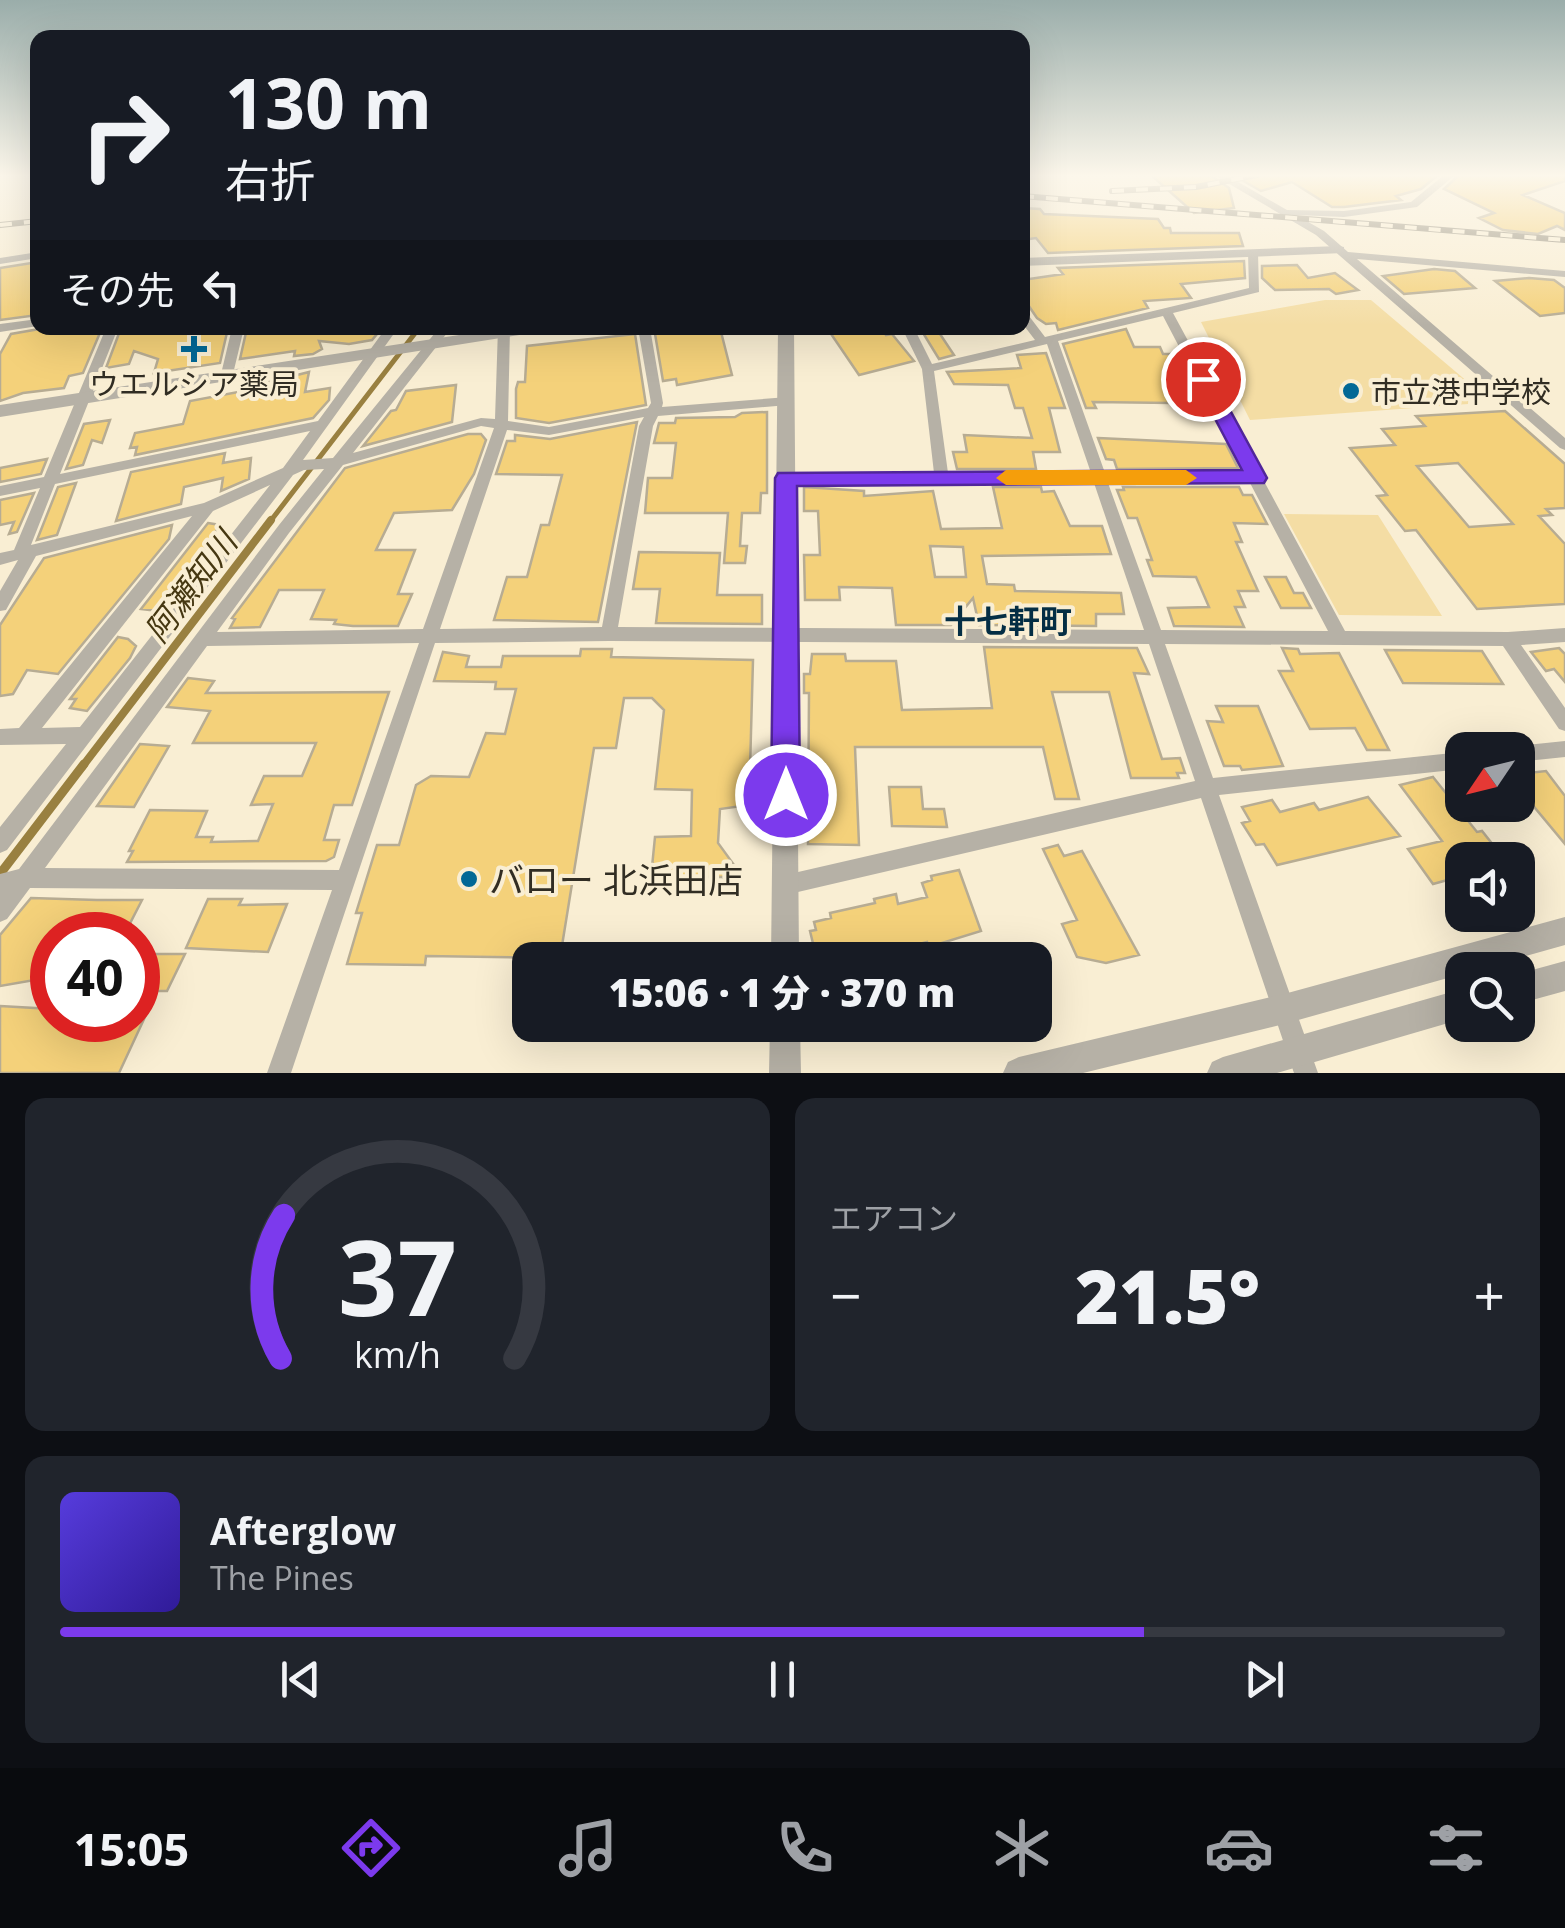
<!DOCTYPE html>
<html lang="ja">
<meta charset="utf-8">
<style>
body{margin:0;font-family:"Open Sans","Noto Sans JP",sans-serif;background:#20242c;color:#f1f3f6;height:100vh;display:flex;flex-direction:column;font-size:38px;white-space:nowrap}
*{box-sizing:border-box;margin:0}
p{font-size:32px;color:#9ea1a6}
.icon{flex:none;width:55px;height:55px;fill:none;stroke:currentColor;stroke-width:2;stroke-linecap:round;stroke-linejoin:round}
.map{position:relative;height:1073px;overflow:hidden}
.side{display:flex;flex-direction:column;gap:25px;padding:25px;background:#0d0f14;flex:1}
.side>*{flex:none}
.hud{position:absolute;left:30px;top:30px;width:1000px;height:305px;border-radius:20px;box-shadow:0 10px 40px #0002;background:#171b24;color:#f1f3f6;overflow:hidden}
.needle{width:65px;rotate:235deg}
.tools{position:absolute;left:1445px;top:732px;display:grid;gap:20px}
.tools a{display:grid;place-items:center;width:90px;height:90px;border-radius:20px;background:#171b24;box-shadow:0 10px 40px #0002;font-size:50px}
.speed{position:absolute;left:30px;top:912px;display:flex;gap:20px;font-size:50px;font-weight:700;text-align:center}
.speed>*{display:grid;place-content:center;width:130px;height:130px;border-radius:50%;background:#171b24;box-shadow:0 10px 40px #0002;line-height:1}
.speed .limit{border:15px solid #d22;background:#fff;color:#111}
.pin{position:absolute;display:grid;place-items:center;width:85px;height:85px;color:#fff;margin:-42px;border:5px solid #fff;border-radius:50%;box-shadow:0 2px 10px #0007}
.me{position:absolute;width:110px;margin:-55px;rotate:0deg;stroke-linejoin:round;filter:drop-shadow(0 0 8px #0008)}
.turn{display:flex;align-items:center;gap:35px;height:210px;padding:0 30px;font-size:45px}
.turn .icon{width:130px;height:130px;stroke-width:2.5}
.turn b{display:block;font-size:70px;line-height:85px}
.then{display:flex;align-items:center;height:95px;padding:0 30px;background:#0003;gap:20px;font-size:38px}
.big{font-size:75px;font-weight:800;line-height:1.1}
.side .widget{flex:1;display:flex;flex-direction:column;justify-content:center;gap:15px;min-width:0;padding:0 35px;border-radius:20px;background:#20242c}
.side .dial{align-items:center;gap:0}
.dial svg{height:260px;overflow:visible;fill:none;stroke:#363941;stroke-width:7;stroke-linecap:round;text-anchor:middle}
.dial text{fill:#f1f3f6;stroke:none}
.song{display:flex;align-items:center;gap:30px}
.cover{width:120px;height:120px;border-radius:15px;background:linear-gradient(135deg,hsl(250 70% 55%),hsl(250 70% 35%))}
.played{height:10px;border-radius:5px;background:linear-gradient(90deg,#7c3aed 75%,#363941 75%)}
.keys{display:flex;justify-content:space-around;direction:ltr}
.heat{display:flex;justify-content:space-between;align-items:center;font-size:55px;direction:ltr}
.side .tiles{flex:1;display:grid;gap:25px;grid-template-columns:1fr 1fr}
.widget:last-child{grid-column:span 2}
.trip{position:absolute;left:512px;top:942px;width:540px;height:100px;border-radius:20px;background:#171b24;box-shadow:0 10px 40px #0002;font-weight:800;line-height:100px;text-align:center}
.menu{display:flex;height:160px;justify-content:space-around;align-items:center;background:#090b0e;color:#9ea1a6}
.menu .icon{width:70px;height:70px}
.menu .on{color:#7c3aed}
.menu b{font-size:45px;color:#f1f3f6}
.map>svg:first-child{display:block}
.green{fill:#f4dda4}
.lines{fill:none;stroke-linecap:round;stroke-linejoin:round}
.stream-far2{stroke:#998040;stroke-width:5}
.stream-far1{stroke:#998040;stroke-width:8}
.stream{stroke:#998040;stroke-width:9}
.building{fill:#f4d17a;stroke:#b7ac93;stroke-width:2.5;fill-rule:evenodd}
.minor{fill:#b6b1a6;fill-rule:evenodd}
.tertiary{fill:#b6b1a6;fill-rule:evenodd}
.rail-casing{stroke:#908977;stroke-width:6}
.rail{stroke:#f9eed3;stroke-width:4;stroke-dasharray:12;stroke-linecap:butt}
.route{fill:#7c3aed;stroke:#51269a;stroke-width:2.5}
.slow{fill:#f59e0b}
.poi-dot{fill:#026896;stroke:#f9eed3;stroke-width:4}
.labels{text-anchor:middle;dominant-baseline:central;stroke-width:8;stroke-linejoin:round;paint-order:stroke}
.poi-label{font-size:30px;fill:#312d23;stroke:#f9eed3}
.water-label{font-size:32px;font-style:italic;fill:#463812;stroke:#f9eed3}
.neighbourhood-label{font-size:32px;font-weight:bold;fill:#042e44;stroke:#f9eed3}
.near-poi-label{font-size:35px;fill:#312d23;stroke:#f9eed3;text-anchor:start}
</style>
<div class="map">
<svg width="1565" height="1073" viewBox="0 0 1565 1073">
<rect width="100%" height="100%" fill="#f9eed3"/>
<path class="green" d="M1325,300H1371L1469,383L1468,404L1250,420L1201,322Z
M1284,514L1378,515L1442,616L1339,615Z"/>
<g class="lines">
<path class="stream-far2" d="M269,523L419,328"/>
<path class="stream-far1" d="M82,767L271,520"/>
<path class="stream" d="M0,874L84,764"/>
</g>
<path class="building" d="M1151,175H1210L1229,188L1234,208L1194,213Z
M1233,175H1438L1421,189L1396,196L1401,200L1344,207H1332L1292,182L1261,191Z
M1459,175H1565V181L1523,195L1565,213V230L1557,226L1538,234L1503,230L1479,218L1494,213L1444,189Z
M1022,208L1040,209L1044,214L1158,219L1164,228H1170L1171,233H1239L1243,246L1048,253L1036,238L1022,240Z
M1244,261L1245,278L1181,284L1191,298L1144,301L1148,308L1058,330L1056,323L1046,324L1037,318L1022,296V280L1063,274L1058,268Z
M38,262V315L0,320V268Z
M1297,265L1308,278L1335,273L1358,290L1336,294L1329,289L1275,290L1262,278V266Z
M1434,269L1455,271L1475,288L1404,294L1383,276Z
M1529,278L1554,280L1565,288V313L1540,316L1495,281Z
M45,328H102L83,373L69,376L64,388L23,393L0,401V354L11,334Z
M121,328H228L220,363L154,373L158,359L134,351L129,364L106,368Z
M247,328H382L372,340L349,344L319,341L322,349L313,354L294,356L295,351L240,359Z
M654,328H720L732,375L677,385L676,379L663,381Z
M827,328H882L886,335L892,334L914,361L859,375Z
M920,328H936L954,355L939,359Z
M1126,329L1134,347H1160L1163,354H1178L1201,398L1169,397L1171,403L1093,402L1096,408H1086L1063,344Z
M635,334L646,405L549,423L516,418V389L518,382H525L527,346Z
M1046,353L1065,408H1049L1060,452H1033L1036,469H957L953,452H967L964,435L1032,438L1023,408H1015L1008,385L954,384L947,372L1021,368L1017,355Z
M309,372L305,392L330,388L329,400L313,418L135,455L137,447L130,448L135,433L183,424L190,401L249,390V387Z
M456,385L452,422L363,446L391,411L396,410L406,391Z
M1505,411L1565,464V508L1546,509L1552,515L1539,516L1565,544V604L1477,609L1416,530L1405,531L1377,496L1387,495L1350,448L1395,445L1382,429L1425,426L1416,416ZM1458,463L1513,524L1469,527L1417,466Z
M767,412V493H761L760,513H742L740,546H747L745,563H724L728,513H645L648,478H672L676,443H654L659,423H675L676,418L735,417L742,413Z
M110,420L102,443L92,440L83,465L66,469L84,424Z
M637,422L598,622L494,620L507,577H527L541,525H549L562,475L496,474L507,441H515V435L550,439Z
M468,434H481L486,440L474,474L452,510L394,513L376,550H415L398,594H412L398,626H353L334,624L336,620L311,619L324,590H279L260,627L230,628L235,619L232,618L345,468Z
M1098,438L1226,444L1238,468L1117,469L1114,460L1106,459Z
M225,453L223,463L251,458L249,479L221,491L223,478L184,487L181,504L116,521L131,472Z
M47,459L41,474L0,482V468Z
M76,483L57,535L37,540L58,487Z
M804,487L864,491V496L933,491L941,529L1002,528L993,487H1041L1042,492L1054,491L1070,526H1102L1111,554L982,556L987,584L1014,585L1015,591L1121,593L1124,614H1096V626L979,625L973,598L951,625H896L892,588L839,587L840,600H805L804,555H820L818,511H804ZM930,546L963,547L966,577H935Z
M1123,487H1239L1243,495H1252L1267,524L1234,523L1242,542H1236L1258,591H1238L1245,607H1235L1244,627L1174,626L1168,608L1209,607L1196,577L1153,576L1147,560H1152L1137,518H1128L1117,490H1124Z
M34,493L17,532L9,534L14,522L0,525V500Z
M208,523L220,525L200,556L208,558L166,612L141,609Z
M172,525L169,539L58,674L27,670L13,694L0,696V625L44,558Z
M639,552L720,553L717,595H762V624L656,623L660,589H633Z
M1265,577H1286L1294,593H1303L1311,608H1281Z
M118,637L128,639L136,646L130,658L87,711L70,708L76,699H70Z
M984,647L1137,648L1149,674L1134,673L1162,759L1180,758L1185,773H1177L1179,778H1131L1109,692H1052L1079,799H1055L1043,747H855L859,845L808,844L809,693H804V674H810L812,654H845L846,661H896L902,710L992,708Z
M1282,648L1298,649L1300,654L1339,653L1389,750H1367L1355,728L1310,729L1279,671H1293Z
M1559,648L1565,654V682L1554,669L1546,671L1531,652Z
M581,649H612L611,657L753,660L749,805L720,809L718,843L737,869L726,880L722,877H651L655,837L691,836L692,790L655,789L664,710L652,698H624L616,748H594L560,958L426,956L425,965L347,964L362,913H356L377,845H399L416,785L431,776L469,777L486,733L505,734L516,689H495L496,682L434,681L443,652L469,656L466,667H501L503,656H580Z
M1385,650L1482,651L1503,684L1403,683Z
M188,678L214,681L206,693L389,692L352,805H334L324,840H339L334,857L326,861L127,862L133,851H129L150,810L207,811L196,837H213L211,842L258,841L273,804L251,805L264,776H302L316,743H193L210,711L167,707Z
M1216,706H1258L1283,766L1242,770L1240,766H1224L1207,721L1223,722Z
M140,744L169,746L134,807L97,806Z
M1518,765L1528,773L1546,771L1565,796V844L1525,796L1518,798Z
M1433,777L1477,832L1482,831L1505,860H1462V876L1433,884L1408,849L1442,841L1400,785Z
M889,787H921L923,809H944L947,827L892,826Z
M1368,797L1400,836L1277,865L1264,844L1256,845L1242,823L1250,821L1242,807L1272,800L1280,812L1314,803L1319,810Z
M1058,845L1064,856L1082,851L1139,955L1106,963L1077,957L1062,924L1077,920L1043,849Z
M959,870L981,931L929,947L927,942L857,960H817L810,931L816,930L814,922L831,918L830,913L875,903L874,899L896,894L898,904L927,897L922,883L932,880L931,876Z
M31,898L97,900H142L124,935H52V977L0,986V935Z
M208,899H242L239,905L287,904L268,952L186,948Z
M138,954H185L167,991H157L119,1073H0V1006L52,1009V1020H138Z"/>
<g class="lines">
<path class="minor" d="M1214,175H1226L1287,210L1344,211L1411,202L1444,175H1455L1417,207L1344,217L1296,215L1324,231L1348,252L1565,271V277L1357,259L1565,438V450L1560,448L1316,235Z
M1253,250L1258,253L1259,292L1173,313L1345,631L1508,632L1565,628V642L1521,645L1565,708V731L1559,729L1503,646L1165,644L1213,778L1462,752V769L1219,795L1318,1073H1294L1201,798L785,895L778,892L775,885L778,878L785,875L1195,781L1149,644L609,641L435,643L291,1073H267L332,890L30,888L7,919L0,922V874L19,869L279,525L324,469L304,470L293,475L7,850L0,853V827L66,744L0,745V729L19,728L192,516L36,556L6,610L0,611V591L18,560L0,565V553L14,550L40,488L0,496V486L44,477L106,328H118L60,474L318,421L386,328H398L303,460L333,458L439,328H451L353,453L481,418L495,419L498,328H510L508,421L549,427L648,408L651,403L638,328H650L663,403L662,407L788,397L794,401L788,405L658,416L653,426L618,627L1144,630L1094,483H786L779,478L786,473H934L922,369L902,328H914L932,364L1035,340L1022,323V311L1026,312L1045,337L1249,288L1248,253ZM1163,316L1245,473H1105L1058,341ZM1047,344L1091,473H948L934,371ZM644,417L639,426L602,627L440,629L507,430L549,435ZM481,426L494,428L423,629L217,632L289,533L343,465ZM310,431L283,468L204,503L31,545L55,484ZM1108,483H1250L1328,631L1161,630ZM270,485L80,727L42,728L213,511ZM419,643L339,870L45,868L207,646Z
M38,252V258L0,264V258Z
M38,319V326L0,332V324Z
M232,328H244L233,374L227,378L221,374Z
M1565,741V757L1518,762V750H1511L1518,746Z"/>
<path class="tertiary" d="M1339,246L1344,247V253L1022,266V258Z
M505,328H540L532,333L0,417V405Z
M778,328H794L799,960H771Z
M1565,917V945L1476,970H1462V974L1284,1024L1083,1073H1003L1008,1062L1019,1057L1284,994Z
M1565,961V991L1518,1004V974Z
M1462,989V1019L1277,1073H1207L1212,1062L1223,1057Z
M770,1025H800L801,1073H769Z"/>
<g class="rail-casing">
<path id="rail" d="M1112,191L1196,187L1257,175
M1022,196L1565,240
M0,225L38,221"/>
</g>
<use href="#rail" class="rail"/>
</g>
<linearGradient id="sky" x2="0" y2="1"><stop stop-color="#9aadaa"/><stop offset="0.54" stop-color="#fcf7eb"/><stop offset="1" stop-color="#fcf7eb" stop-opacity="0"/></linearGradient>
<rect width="1565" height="325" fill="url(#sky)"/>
<path class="route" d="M1203,373L1213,379L1267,478L1264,483L797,486L800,795L796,805L786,809L775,805L771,795L775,478L778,473L1242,470L1194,379Z"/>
<path class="slow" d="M1006,470H1186L1197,478L1186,485H1006L996,478Z"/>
<g class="poi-dot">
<path d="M189 334h10v10h10v10h-10v10h-10v-10h-10v-10h10z"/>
<circle cx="1351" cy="391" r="10"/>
<circle cx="469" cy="879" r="10"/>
</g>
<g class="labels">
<g class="poi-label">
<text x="194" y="383">ウエルシア薬局</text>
<text x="1371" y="391" text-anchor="start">市立港中学校</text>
</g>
<g class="water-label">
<text transform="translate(190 586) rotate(-53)">阿瀬知川</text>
</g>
<g class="neighbourhood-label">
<text x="1008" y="620">十七軒町</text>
</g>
<g class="near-poi-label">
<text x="489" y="879">バロー 北浜田店</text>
</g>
</g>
</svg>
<div class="tools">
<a><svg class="needle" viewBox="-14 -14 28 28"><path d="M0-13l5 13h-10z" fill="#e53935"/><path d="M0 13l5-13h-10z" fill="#9ea1a6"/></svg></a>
<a><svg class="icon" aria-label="sound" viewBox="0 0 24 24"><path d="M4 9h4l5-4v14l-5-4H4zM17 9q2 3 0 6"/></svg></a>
<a><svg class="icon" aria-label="search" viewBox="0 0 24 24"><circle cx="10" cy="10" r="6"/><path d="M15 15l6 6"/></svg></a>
</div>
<div class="speed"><div class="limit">40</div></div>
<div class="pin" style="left:1203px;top:379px;background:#d93025"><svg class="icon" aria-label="arrive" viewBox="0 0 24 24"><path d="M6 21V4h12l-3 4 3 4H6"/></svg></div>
<svg class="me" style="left:786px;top:795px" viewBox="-20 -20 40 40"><circle r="17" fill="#7c3aed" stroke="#fff" stroke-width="3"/><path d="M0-11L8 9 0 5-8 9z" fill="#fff"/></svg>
<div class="trip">15:06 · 1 分 · 370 m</div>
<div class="hud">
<div class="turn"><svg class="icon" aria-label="right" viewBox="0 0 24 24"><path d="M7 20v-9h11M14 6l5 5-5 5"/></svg><div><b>130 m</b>右折</div></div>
<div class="then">その先<svg class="icon" aria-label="left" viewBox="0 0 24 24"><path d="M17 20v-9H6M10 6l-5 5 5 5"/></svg></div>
</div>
</div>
<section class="side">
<div class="tiles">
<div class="widget dial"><svg viewBox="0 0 100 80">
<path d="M14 69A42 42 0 1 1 86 69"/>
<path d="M14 69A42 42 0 0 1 15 25" stroke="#7c3aed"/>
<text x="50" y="56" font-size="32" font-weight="700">37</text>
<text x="50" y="72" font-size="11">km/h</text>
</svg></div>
<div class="widget"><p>エアコン</p>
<div class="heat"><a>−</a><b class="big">21.5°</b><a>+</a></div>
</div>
<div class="widget">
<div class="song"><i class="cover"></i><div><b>Afterglow</b><p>The Pines</p></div></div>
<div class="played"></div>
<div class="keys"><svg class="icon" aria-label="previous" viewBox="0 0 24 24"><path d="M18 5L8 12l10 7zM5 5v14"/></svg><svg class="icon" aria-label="pause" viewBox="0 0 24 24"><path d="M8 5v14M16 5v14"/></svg><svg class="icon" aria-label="next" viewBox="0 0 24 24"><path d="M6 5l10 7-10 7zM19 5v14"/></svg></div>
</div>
</div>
</section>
<nav class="menu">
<b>15:05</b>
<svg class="icon on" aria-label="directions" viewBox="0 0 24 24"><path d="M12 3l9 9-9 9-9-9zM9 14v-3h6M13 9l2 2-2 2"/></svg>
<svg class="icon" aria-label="music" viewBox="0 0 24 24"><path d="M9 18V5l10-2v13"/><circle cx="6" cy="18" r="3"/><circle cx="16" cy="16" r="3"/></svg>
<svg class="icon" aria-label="phone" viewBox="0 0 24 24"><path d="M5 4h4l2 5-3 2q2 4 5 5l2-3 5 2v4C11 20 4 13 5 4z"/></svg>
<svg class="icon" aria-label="climate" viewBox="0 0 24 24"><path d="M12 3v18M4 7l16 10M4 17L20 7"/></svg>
<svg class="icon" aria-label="car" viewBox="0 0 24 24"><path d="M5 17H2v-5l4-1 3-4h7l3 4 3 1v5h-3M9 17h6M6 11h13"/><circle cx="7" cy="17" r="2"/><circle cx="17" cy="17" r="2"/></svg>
<svg class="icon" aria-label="filters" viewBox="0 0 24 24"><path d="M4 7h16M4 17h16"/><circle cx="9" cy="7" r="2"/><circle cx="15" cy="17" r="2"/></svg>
</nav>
